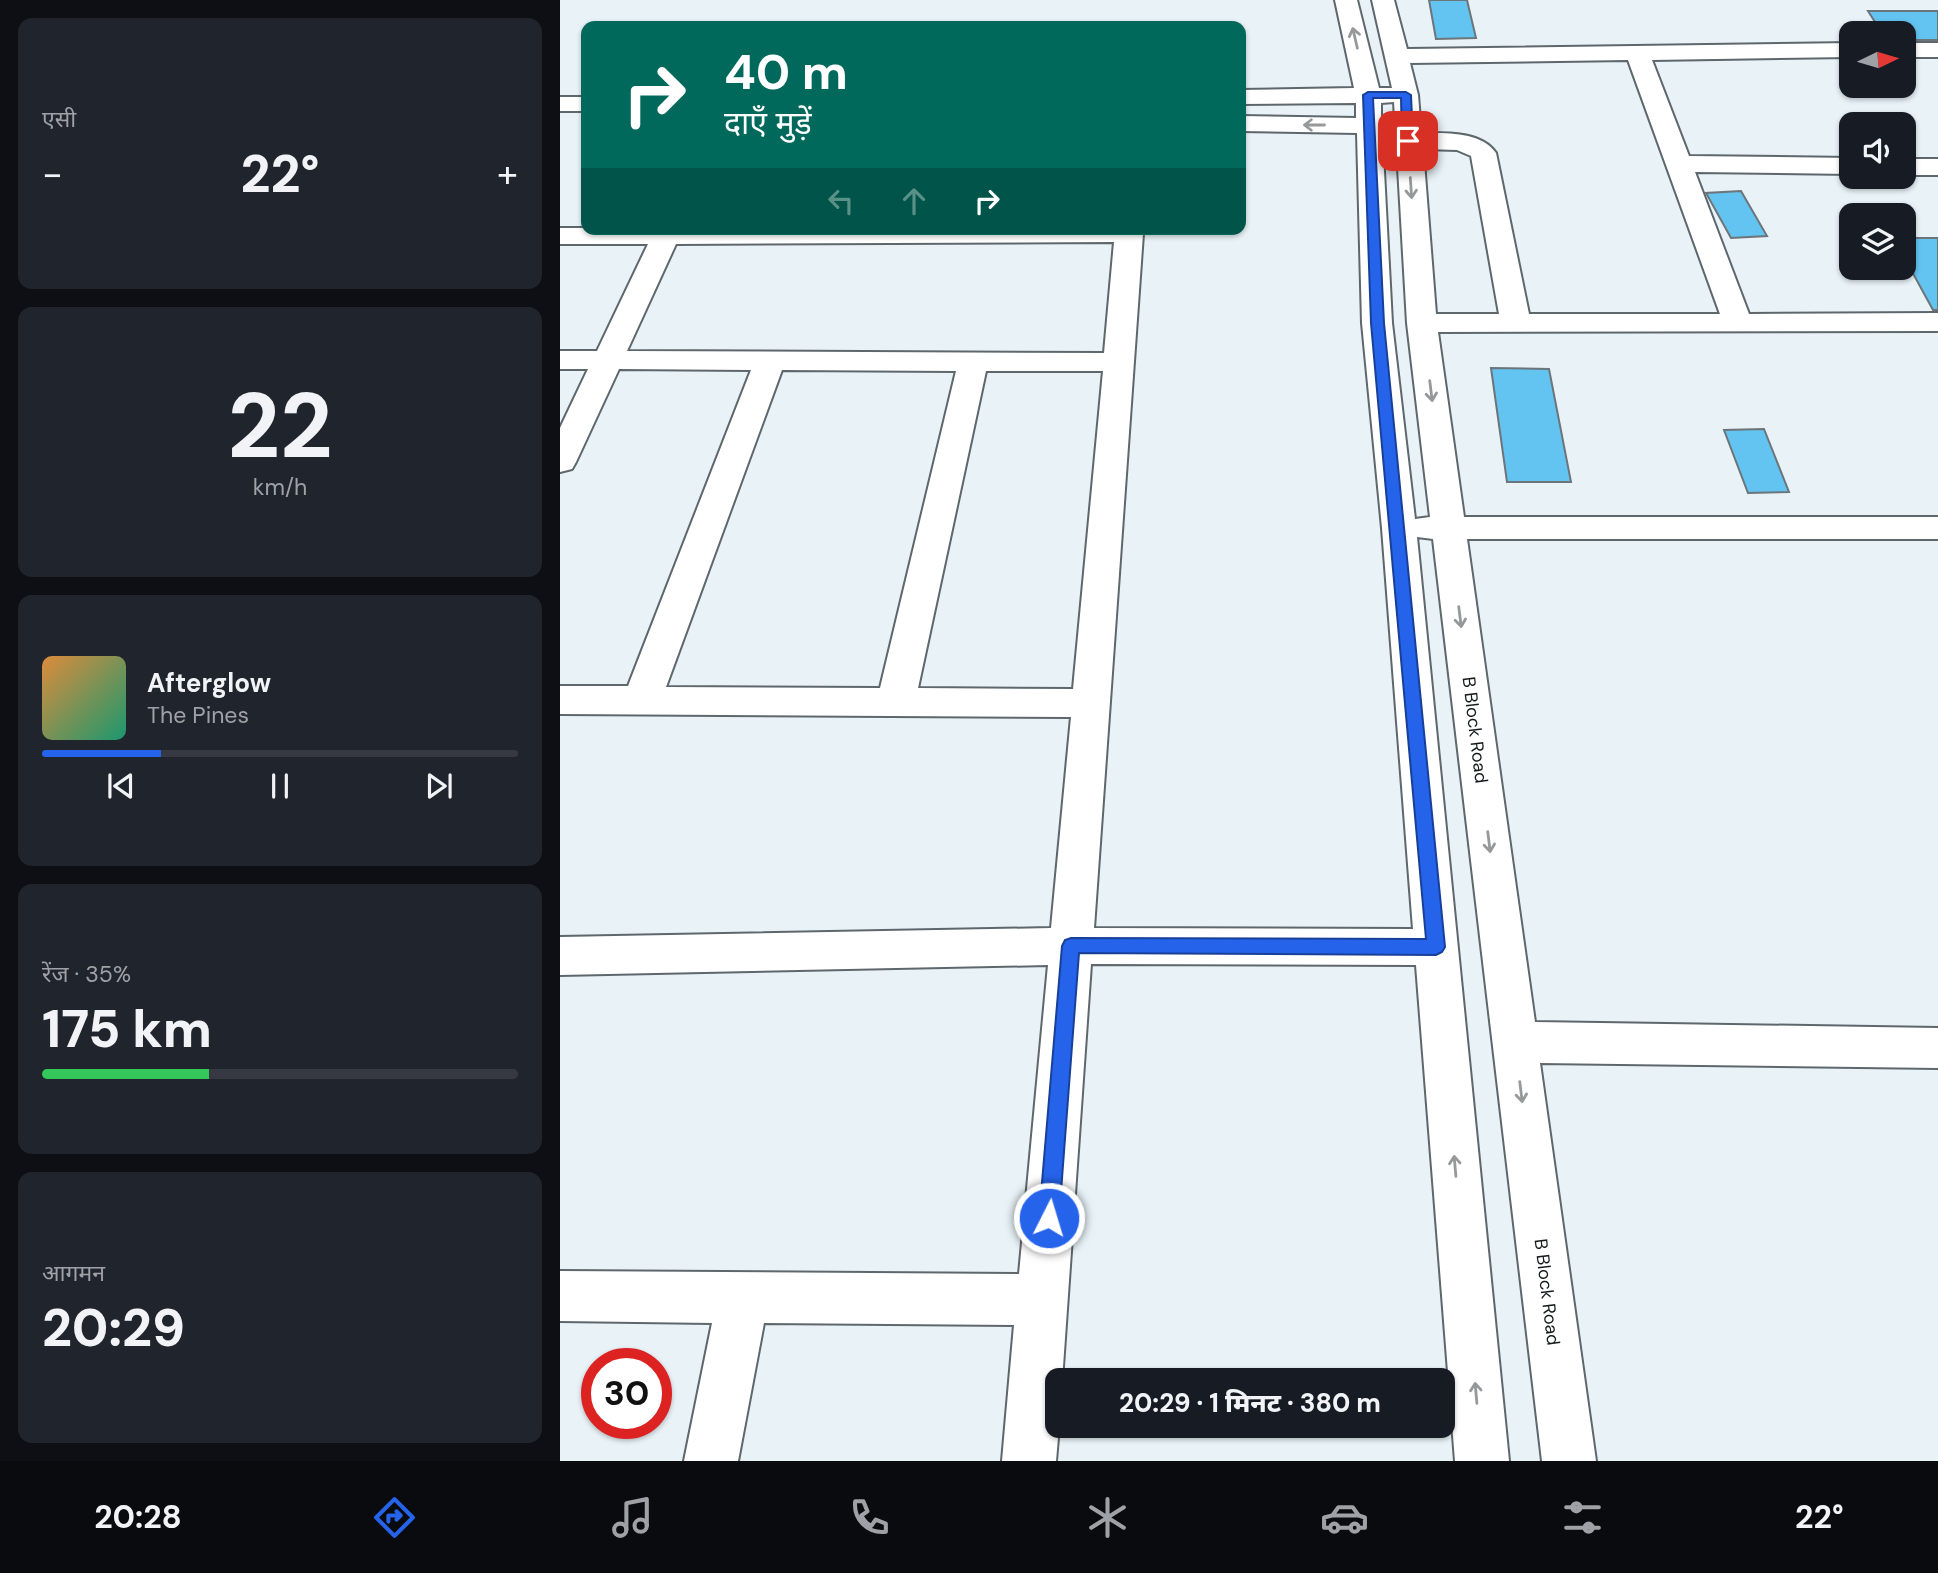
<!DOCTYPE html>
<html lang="hi">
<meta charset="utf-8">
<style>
body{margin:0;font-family:"DM Sans","Noto Sans Devanagari",sans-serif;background:#20242c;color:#f1f3f6;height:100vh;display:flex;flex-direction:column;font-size:26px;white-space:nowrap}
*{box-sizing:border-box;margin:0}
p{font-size:23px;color:#9ea1a6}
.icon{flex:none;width:38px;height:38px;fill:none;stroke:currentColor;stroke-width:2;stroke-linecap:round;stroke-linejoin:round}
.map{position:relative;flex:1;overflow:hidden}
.drawer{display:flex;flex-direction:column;gap:18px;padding:18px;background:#0d0f14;width:560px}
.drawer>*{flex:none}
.top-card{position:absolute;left:21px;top:21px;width:665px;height:214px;border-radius:14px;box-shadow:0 2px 5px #0004;background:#00695c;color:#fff;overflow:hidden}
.needle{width:46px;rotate:85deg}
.buttons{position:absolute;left:1279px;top:21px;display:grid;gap:14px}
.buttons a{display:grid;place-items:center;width:77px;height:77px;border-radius:14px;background:#171b24;box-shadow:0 2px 5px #0004;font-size:35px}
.speed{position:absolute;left:21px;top:1348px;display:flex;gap:14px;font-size:35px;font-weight:700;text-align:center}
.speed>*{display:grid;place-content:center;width:91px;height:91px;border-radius:50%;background:#171b24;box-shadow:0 2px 5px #0004;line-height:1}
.speed .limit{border:10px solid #d22;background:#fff;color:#111}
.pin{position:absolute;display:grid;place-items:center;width:60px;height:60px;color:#fff;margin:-30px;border-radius:14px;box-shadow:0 4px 10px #0006}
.me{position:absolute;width:77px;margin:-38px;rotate:5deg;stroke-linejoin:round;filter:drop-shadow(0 0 5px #0008)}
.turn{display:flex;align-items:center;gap:24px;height:147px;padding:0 28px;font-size:32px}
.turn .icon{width:91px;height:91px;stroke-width:2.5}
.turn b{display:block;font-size:49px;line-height:60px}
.lanes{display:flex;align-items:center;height:66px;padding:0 28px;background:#0003;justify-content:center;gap:35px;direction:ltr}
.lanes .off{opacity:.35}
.big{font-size:52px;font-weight:800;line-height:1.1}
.drawer .tile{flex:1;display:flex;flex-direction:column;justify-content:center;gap:10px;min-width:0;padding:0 24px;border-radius:14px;background:#20242c}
.drawer .dial{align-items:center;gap:0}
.dial b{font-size:91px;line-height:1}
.song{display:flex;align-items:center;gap:21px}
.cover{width:84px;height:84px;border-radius:10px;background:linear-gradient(135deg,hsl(30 70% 55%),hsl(160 70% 35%))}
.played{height:7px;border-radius:4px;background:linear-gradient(90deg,#2563eb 25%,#363941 25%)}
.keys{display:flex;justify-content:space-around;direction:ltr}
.heat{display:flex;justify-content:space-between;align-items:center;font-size:38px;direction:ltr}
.charge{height:10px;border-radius:5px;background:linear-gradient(90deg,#34c759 35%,#363941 0)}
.trip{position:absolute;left:485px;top:1368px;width:410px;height:70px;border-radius:14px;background:#171b24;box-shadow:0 2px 5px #0004;font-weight:800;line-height:70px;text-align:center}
.dock{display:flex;height:112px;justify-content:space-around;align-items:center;background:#090b0e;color:#9ea1a6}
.dock .icon{width:49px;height:49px}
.dock .on{color:#2563eb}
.dock b{font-size:32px;color:#f1f3f6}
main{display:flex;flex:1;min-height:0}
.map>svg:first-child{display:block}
.building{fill:#63c3f1;stroke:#6c757a;stroke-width:2}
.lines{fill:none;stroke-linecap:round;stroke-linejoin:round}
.minor-casing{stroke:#5e676c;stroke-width:4}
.minor{fill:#fff;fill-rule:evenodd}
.oneway{stroke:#979899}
.route{fill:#2563eb;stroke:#184099;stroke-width:2}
.labels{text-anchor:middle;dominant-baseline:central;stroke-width:5;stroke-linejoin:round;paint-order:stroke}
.street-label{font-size:18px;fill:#181b1d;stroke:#fff}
</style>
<main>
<section class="drawer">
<div class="tile"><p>एसी</p>
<div class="heat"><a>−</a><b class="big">22°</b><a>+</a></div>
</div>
<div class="tile dial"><b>22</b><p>km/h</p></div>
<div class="tile">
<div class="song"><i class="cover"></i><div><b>Afterglow</b><p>The Pines</p></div></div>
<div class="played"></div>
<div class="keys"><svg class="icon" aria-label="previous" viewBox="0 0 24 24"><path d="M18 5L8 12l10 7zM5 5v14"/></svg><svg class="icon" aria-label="pause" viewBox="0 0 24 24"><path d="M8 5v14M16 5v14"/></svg><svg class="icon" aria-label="next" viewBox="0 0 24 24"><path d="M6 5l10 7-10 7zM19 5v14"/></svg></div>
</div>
<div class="tile"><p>रेंज · 35%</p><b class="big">175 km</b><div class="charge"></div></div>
<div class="tile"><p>आगमन</p><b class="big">20:29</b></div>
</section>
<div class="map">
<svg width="1378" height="1461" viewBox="0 0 1378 1461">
<rect width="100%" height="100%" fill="#e8f2f7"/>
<path class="building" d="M869,0H907L916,38L876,39Z
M1308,11H1378V40H1344V33H1322Z
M1181,191L1207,236L1171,238L1146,193Z
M1344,238H1378V310H1373L1344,257Z
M931,368L989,369L1011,482H947Z
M1204,429L1229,492L1188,493L1164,430Z"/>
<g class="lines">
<g class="minor-casing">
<path id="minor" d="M775,0H797L819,88H832L812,0H834L847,49L1292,43V57L1092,60L1129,156L1292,158V174L1135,172L1189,314L1378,313V331L878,332L904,517H1378V539H907L975,1022L1378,1028V1068L980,1063L1036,1461H982L873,539L857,537L949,1461H895L856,965L531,964L502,1381H497L499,1426L496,1461H442L454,1325L204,1323L178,1461H124L152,1323L0,1321V1271L459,1274L488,965L0,975V937L491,928L511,717L0,714V686H68L191,370L59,369L16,462L12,469L0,472V428L28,369H0V351H37L88,244H0V228L580,229L583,234L534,928L853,929L822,528L802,323L797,133L681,131V116L796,118V103L681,104V90L794,88ZM1068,60L1160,314H969L936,153C921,131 885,133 861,133L858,95L850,63ZM834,102L835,119L821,118V103ZM822,133H836L847,323L870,517L855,519L832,323ZM863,149L897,150L911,156L939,314H876ZM554,242L544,353L67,351L116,244ZM222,370L396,371L320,688L106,687ZM426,371H543L513,689L358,688Z
M1344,43H1378V57H1344Z
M0,97H26V111H0Z
M1344,159H1378V175H1344Z"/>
</g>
<use href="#minor" class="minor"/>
</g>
<defs><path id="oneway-shaft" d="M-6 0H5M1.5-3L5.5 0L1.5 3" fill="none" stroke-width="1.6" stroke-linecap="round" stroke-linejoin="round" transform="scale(1.75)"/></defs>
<g class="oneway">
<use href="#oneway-shaft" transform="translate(795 38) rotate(-103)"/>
<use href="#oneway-shaft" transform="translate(754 125) rotate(-180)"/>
<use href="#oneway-shaft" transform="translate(851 188) rotate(86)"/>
<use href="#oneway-shaft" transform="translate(871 391) rotate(83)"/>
<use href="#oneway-shaft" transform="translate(900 617) rotate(83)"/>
<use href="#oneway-shaft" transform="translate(929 842) rotate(83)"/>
<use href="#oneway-shaft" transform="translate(961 1092) rotate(83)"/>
<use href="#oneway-shaft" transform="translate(895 1166) rotate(-95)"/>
<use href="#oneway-shaft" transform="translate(916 1393) rotate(-95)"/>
</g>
<path class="route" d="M846,92L851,95L853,141L848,144L842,141L841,98H813L824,323L885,947L882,952L876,955L519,953L499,1218L496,1225L489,1228L482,1225L479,1218L502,946L505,940L511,938L866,939L811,323L803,95L808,92Z"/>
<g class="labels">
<g class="street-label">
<text transform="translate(915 730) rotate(83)">B Block Road</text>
<text transform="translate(987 1292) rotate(83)">B Block Road</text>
</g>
</g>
</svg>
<div class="buttons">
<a><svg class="needle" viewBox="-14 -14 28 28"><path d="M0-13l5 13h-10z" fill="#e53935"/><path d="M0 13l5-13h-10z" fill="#9ea1a6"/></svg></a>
<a><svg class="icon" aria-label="sound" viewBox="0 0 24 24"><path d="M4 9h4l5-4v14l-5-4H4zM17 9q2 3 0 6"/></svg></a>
<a><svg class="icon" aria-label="layers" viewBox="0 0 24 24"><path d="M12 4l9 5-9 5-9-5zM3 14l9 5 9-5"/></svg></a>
</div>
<div class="speed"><div class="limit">30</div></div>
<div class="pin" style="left:848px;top:141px;background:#d93025"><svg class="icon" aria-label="arrive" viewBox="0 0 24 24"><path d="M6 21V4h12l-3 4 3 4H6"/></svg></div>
<svg class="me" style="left:489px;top:1218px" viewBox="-20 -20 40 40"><circle r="17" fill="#2563eb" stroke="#fff" stroke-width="3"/><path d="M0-11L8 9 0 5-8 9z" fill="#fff"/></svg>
<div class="trip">20:29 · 1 मिनट · 380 m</div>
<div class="top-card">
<div class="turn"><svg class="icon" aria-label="right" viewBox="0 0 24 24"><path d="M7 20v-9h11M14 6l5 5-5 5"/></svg><div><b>40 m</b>दाएँ मुड़ें</div></div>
<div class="lanes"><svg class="icon off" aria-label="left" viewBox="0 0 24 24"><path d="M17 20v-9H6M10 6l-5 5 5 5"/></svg><svg class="icon off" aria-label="ahead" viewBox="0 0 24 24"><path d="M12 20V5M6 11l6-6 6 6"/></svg><svg class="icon" aria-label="right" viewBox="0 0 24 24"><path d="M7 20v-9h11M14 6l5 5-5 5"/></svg></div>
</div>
</div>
</main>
<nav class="dock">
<b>20:28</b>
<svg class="icon on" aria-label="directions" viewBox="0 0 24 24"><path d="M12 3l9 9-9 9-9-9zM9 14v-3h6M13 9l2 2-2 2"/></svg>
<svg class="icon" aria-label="music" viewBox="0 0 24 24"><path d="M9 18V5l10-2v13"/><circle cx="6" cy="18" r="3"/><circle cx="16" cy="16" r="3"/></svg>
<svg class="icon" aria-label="phone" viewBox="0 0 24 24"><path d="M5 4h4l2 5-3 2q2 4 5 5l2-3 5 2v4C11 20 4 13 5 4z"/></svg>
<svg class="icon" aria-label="climate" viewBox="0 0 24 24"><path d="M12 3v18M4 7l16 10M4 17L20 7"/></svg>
<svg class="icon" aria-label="car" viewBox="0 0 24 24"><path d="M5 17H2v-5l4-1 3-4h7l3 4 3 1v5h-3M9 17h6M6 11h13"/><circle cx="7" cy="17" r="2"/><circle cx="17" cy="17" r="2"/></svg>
<svg class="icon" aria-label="filters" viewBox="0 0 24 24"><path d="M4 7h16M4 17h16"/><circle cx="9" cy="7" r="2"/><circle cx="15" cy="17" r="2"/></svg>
<b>22°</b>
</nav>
